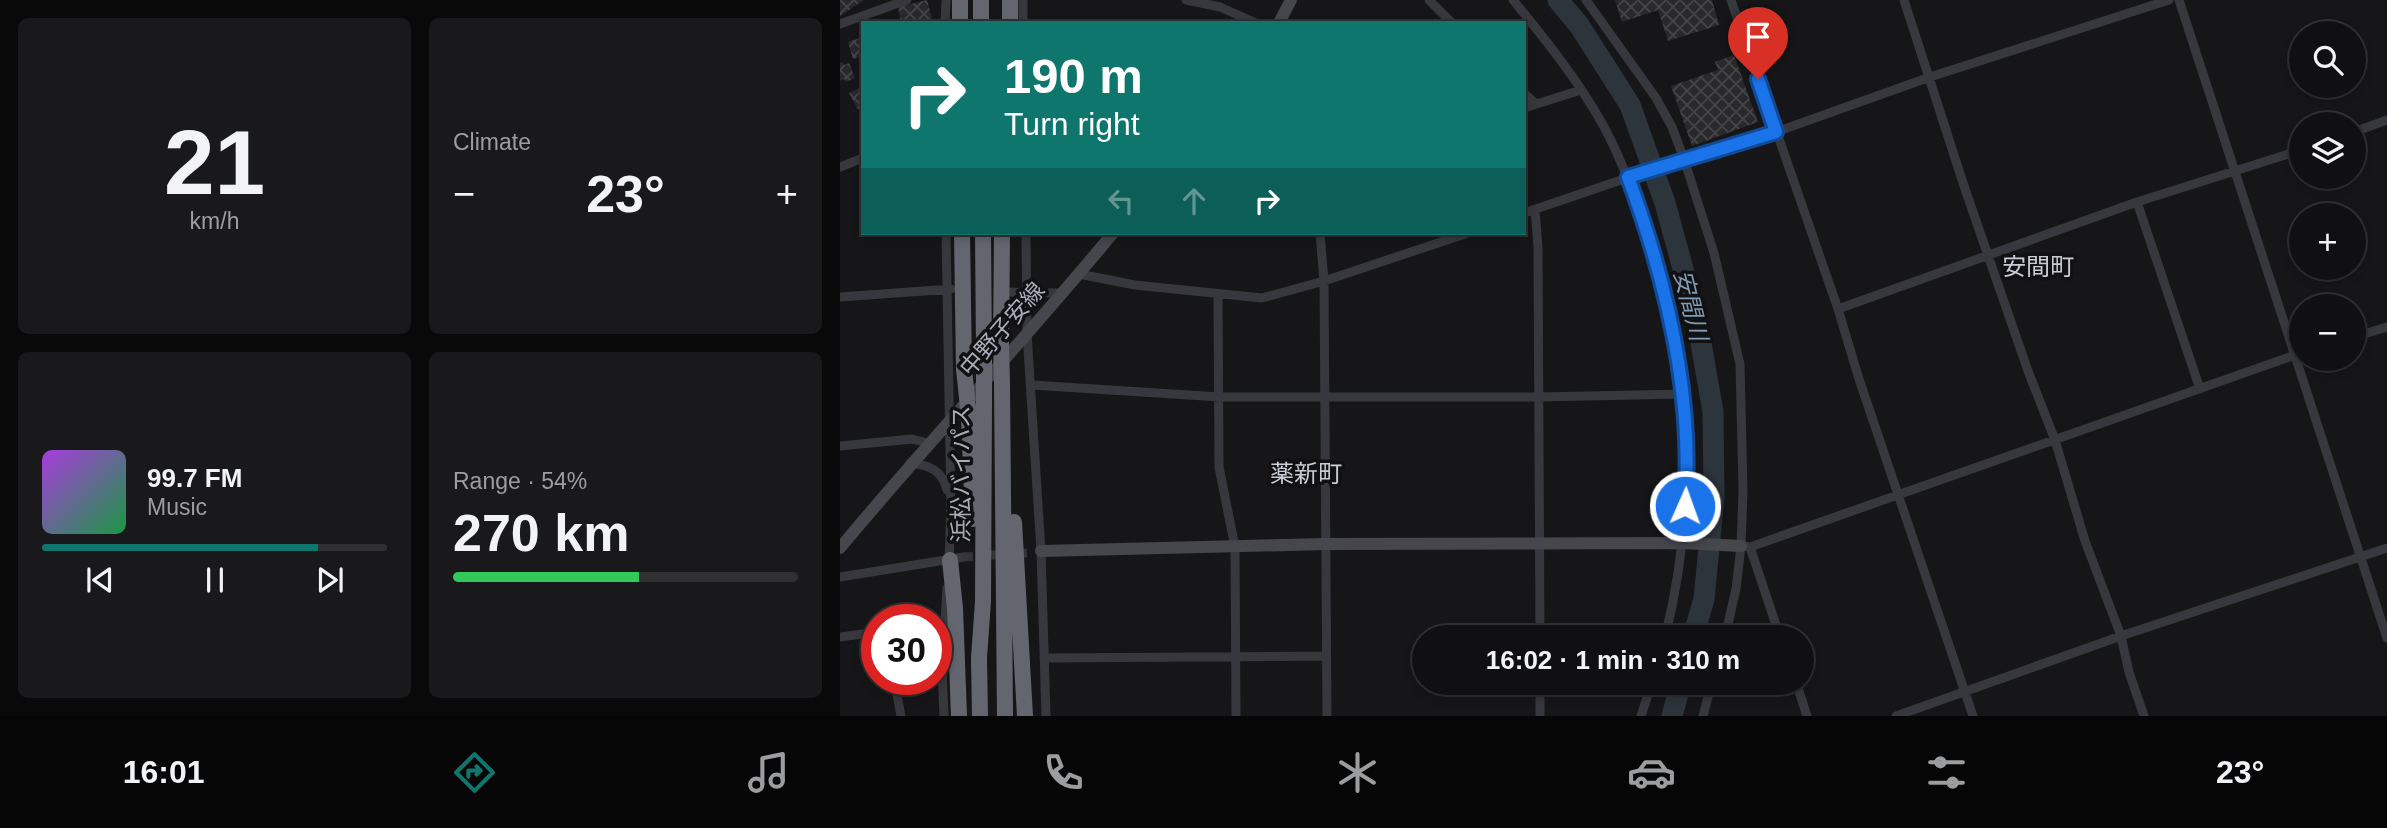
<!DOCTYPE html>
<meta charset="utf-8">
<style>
body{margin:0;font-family:Arial,"Noto Sans JP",sans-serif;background:#19191b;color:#f1f3f6;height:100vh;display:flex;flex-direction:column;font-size:26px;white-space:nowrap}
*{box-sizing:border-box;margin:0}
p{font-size:23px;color:#9c9d9f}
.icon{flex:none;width:38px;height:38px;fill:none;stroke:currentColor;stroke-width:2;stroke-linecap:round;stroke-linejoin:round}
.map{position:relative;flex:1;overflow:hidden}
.side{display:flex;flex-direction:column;gap:18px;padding:18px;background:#09090a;width:840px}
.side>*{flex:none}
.hud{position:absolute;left:21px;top:21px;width:665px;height:214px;border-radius:0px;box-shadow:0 4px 10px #0003,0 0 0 2px #303032;background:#0f766e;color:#fff;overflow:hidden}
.controls{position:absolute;left:1449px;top:21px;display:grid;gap:14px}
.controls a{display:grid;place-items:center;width:77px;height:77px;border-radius:50%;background:#101012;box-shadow:0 4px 10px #0003,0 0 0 2px #303032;font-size:35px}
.speed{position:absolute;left:21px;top:604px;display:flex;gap:14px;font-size:35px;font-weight:700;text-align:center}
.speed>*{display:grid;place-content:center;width:91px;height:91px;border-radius:50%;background:#101012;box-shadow:0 4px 10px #0003,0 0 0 2px #303032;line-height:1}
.speed .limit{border:10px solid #d22;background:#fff;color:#111}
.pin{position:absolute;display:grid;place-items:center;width:60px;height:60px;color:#fff;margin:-72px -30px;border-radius:50% 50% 50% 0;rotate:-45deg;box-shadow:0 0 7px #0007}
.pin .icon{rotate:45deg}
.me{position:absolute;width:77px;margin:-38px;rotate:2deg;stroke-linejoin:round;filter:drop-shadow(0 0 5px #0008)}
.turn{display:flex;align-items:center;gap:24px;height:147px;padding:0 28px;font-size:32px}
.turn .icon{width:91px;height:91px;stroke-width:2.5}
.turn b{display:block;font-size:49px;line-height:60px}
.lanes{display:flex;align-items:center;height:66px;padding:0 28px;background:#0003;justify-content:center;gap:35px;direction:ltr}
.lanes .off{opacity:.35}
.big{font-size:52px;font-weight:800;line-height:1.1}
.side .card{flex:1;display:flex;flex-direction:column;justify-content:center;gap:10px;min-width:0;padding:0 24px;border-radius:10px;background:#19191b}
.side .dial{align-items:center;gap:0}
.dial b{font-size:91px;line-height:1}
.song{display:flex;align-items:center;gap:21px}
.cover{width:84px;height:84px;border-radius:10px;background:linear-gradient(135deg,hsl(280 70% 55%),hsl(140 70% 35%))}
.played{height:7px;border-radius:4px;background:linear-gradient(90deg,#0f766e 80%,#303032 80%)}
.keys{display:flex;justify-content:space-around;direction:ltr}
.heat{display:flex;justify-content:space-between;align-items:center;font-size:38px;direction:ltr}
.charge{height:10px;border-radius:5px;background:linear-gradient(90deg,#34c759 54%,#303032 0)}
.side .tiles{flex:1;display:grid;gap:18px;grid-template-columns:repeat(2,1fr)}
.trip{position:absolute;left:572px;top:625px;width:402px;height:70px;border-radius:35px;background:#101012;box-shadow:0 4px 10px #0003,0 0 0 2px #303032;font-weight:800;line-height:70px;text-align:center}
.tab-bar{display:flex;height:112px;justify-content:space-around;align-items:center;background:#060607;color:#9c9d9f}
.tab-bar .icon{width:49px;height:49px}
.tab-bar .on{color:#0f766e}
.tab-bar b{font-size:32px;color:#f1f3f6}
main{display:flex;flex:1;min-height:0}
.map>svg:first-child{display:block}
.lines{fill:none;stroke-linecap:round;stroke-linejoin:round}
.river{stroke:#2c353c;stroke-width:21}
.building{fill:url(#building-cross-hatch)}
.street-tunnel{stroke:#333438;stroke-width:9;stroke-dasharray:9 4.5;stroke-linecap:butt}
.street{stroke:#37383d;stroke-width:9}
.secondary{stroke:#45474d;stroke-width:12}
.highway{stroke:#63666e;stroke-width:16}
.highway-bridge{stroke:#63666e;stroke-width:16}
.route-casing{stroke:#114b97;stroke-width:18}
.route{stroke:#1a73e8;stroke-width:12}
.labels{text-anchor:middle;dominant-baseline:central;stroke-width:7;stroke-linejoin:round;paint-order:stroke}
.street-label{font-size:23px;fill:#a8adb8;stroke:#111113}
.neighbourhood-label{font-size:24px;fill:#c9ccd4;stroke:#111113}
.water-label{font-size:24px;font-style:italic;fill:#7f9bb3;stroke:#111113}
</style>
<main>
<section class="side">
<div class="tiles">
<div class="card dial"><b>21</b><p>km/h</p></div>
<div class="card"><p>Climate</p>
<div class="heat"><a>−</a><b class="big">23°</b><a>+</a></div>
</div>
<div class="card">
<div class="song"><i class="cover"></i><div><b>99.7 FM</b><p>Music</p></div></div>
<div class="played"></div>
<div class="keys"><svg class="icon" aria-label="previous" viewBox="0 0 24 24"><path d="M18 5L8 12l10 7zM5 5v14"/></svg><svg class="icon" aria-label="pause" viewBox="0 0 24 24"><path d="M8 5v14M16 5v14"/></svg><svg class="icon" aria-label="next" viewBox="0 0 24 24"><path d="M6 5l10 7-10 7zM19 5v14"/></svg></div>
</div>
<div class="card"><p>Range · 54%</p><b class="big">270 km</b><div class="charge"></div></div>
</div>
</section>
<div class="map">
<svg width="1547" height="716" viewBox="0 0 1547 716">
<defs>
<pattern id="building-cross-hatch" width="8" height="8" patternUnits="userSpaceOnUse" patternTransform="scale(1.75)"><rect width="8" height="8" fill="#29292c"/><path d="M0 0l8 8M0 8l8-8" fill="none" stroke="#454548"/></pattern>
</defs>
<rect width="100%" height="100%" fill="#161618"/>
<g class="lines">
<path class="river" d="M718,0L739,25L790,105L825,203L857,320L873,412L874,496L864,599L853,637
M832,716L841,682"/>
</g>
<path class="building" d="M0,0H24L0,16Z
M87,0L93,23H61L58,7Z
M775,0H872L879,25L828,41L818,10L782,22Z
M23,37V56L13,59L8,42Z
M894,55L918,122L852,146L831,86L878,70L875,62Z
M3,62L4,65L9,63L15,78L6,82L4,79L0,81V63Z
M20,88L23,94V107L18,110L9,93Z"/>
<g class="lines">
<path class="street-tunnel" d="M124,557L189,553"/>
<path class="street" d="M183,0V23
M346,0L380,7L416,23
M589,0L612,23
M673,0C705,39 738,80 763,125C786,167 801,213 814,259C850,388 858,506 825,637
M746,0L816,98L832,127L844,159L874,253L900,364L903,491L901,546L896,589L885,637
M891,0L998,309L1297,202L1461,150
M1064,0L1124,186L1188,371L1215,440L1245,541L1281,636L1289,672L1304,716
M1339,0L1547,638
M105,23L106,0
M0,24L67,0
M684,93L696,104
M684,108L741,90
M1514,132L1547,120
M0,167L23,158
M1297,202L1360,389
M695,210L698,247L700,637
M684,213L843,159L936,132L1090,77L1329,0
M106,233L111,505L109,564
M186,233L187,333L201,551L206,716
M480,233L484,281L487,716
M239,274L295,285L422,298L484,281L628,233
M168,292L221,293
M378,295L379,467L395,547L396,716
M0,297L111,289
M998,309L1019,379L1133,716
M1514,337L1547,327
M192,385L380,397H699L843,394
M0,446L72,439L88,443
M70,463C89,465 102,470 107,490
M901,546L910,547L1461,353
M910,547L940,637
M0,577L124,557
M0,637L37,632
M204,658L486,656
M54,679L61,716
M700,682V716
M956,682L967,716
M104,716L102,669L107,588
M801,716L812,682
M863,716L872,682
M1056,716L1281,636L1547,548"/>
<path class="secondary" d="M439,23L451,0
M0,548C89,441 185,340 273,233
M201,551L486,544L843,543L901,546"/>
<path class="highway" d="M141,0V23
M120,23V0
M170,23V0
M122,233L124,369
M143,233L144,354
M161,346L162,233
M162,383L165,716
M129,417L133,519
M174,522L185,716
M110,560L115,608L119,716
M140,716L139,658L143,601L144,404"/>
<path class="highway-bridge" d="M161,346L162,383
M124,369L129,417
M144,404V354"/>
</g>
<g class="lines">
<g class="route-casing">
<path id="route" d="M845,506C854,395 826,280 788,177L936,132L918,79"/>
</g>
<use href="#route" class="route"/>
</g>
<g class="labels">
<g class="street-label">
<text transform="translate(162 329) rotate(-49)">中野子安線</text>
<text transform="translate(121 474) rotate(-90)">浜松バイパス</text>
</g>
<g class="neighbourhood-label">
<text x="1198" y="266">安間町</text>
<text x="466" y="473">薬新町</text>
</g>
<g class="water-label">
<text transform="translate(851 305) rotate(76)">安間川</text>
</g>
</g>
</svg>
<div class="controls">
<a><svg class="icon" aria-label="search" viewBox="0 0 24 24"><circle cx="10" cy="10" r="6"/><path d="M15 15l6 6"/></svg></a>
<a><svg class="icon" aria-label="layers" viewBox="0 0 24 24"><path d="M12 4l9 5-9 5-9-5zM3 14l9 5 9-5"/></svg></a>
<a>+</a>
<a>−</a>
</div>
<div class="speed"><div class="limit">30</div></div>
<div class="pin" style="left:918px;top:79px;background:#d93025"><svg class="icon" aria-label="arrive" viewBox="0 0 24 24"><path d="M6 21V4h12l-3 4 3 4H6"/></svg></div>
<svg class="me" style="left:845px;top:506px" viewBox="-20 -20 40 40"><circle r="17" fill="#1a73e8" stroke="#fff" stroke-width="3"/><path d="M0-11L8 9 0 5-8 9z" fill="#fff"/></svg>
<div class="trip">16:02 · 1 min · 310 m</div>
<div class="hud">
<div class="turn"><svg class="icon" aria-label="right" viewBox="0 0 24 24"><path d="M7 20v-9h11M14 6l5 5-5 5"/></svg><div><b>190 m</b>Turn right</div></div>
<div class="lanes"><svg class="icon off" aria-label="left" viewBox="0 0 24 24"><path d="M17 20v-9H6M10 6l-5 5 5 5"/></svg><svg class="icon off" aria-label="ahead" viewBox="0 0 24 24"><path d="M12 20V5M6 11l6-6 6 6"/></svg><svg class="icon" aria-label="right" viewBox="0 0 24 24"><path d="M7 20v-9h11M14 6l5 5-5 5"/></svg></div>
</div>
</div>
</main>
<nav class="tab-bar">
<b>16:01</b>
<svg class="icon on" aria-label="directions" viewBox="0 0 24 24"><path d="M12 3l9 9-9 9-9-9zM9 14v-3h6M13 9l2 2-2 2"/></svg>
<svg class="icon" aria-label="music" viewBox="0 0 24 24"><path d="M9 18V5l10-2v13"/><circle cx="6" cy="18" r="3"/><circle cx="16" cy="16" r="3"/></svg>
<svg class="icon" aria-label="phone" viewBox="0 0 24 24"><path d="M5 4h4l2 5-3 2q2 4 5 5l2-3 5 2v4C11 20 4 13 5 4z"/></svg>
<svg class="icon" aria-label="climate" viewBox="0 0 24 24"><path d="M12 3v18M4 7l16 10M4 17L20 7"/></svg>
<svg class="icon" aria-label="car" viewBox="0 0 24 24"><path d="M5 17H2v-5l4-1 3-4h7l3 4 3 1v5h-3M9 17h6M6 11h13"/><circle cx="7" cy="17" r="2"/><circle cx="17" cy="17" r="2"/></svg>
<svg class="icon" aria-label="filters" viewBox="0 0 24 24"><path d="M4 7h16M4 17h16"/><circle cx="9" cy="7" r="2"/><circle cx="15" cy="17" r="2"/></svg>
<b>23°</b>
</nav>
